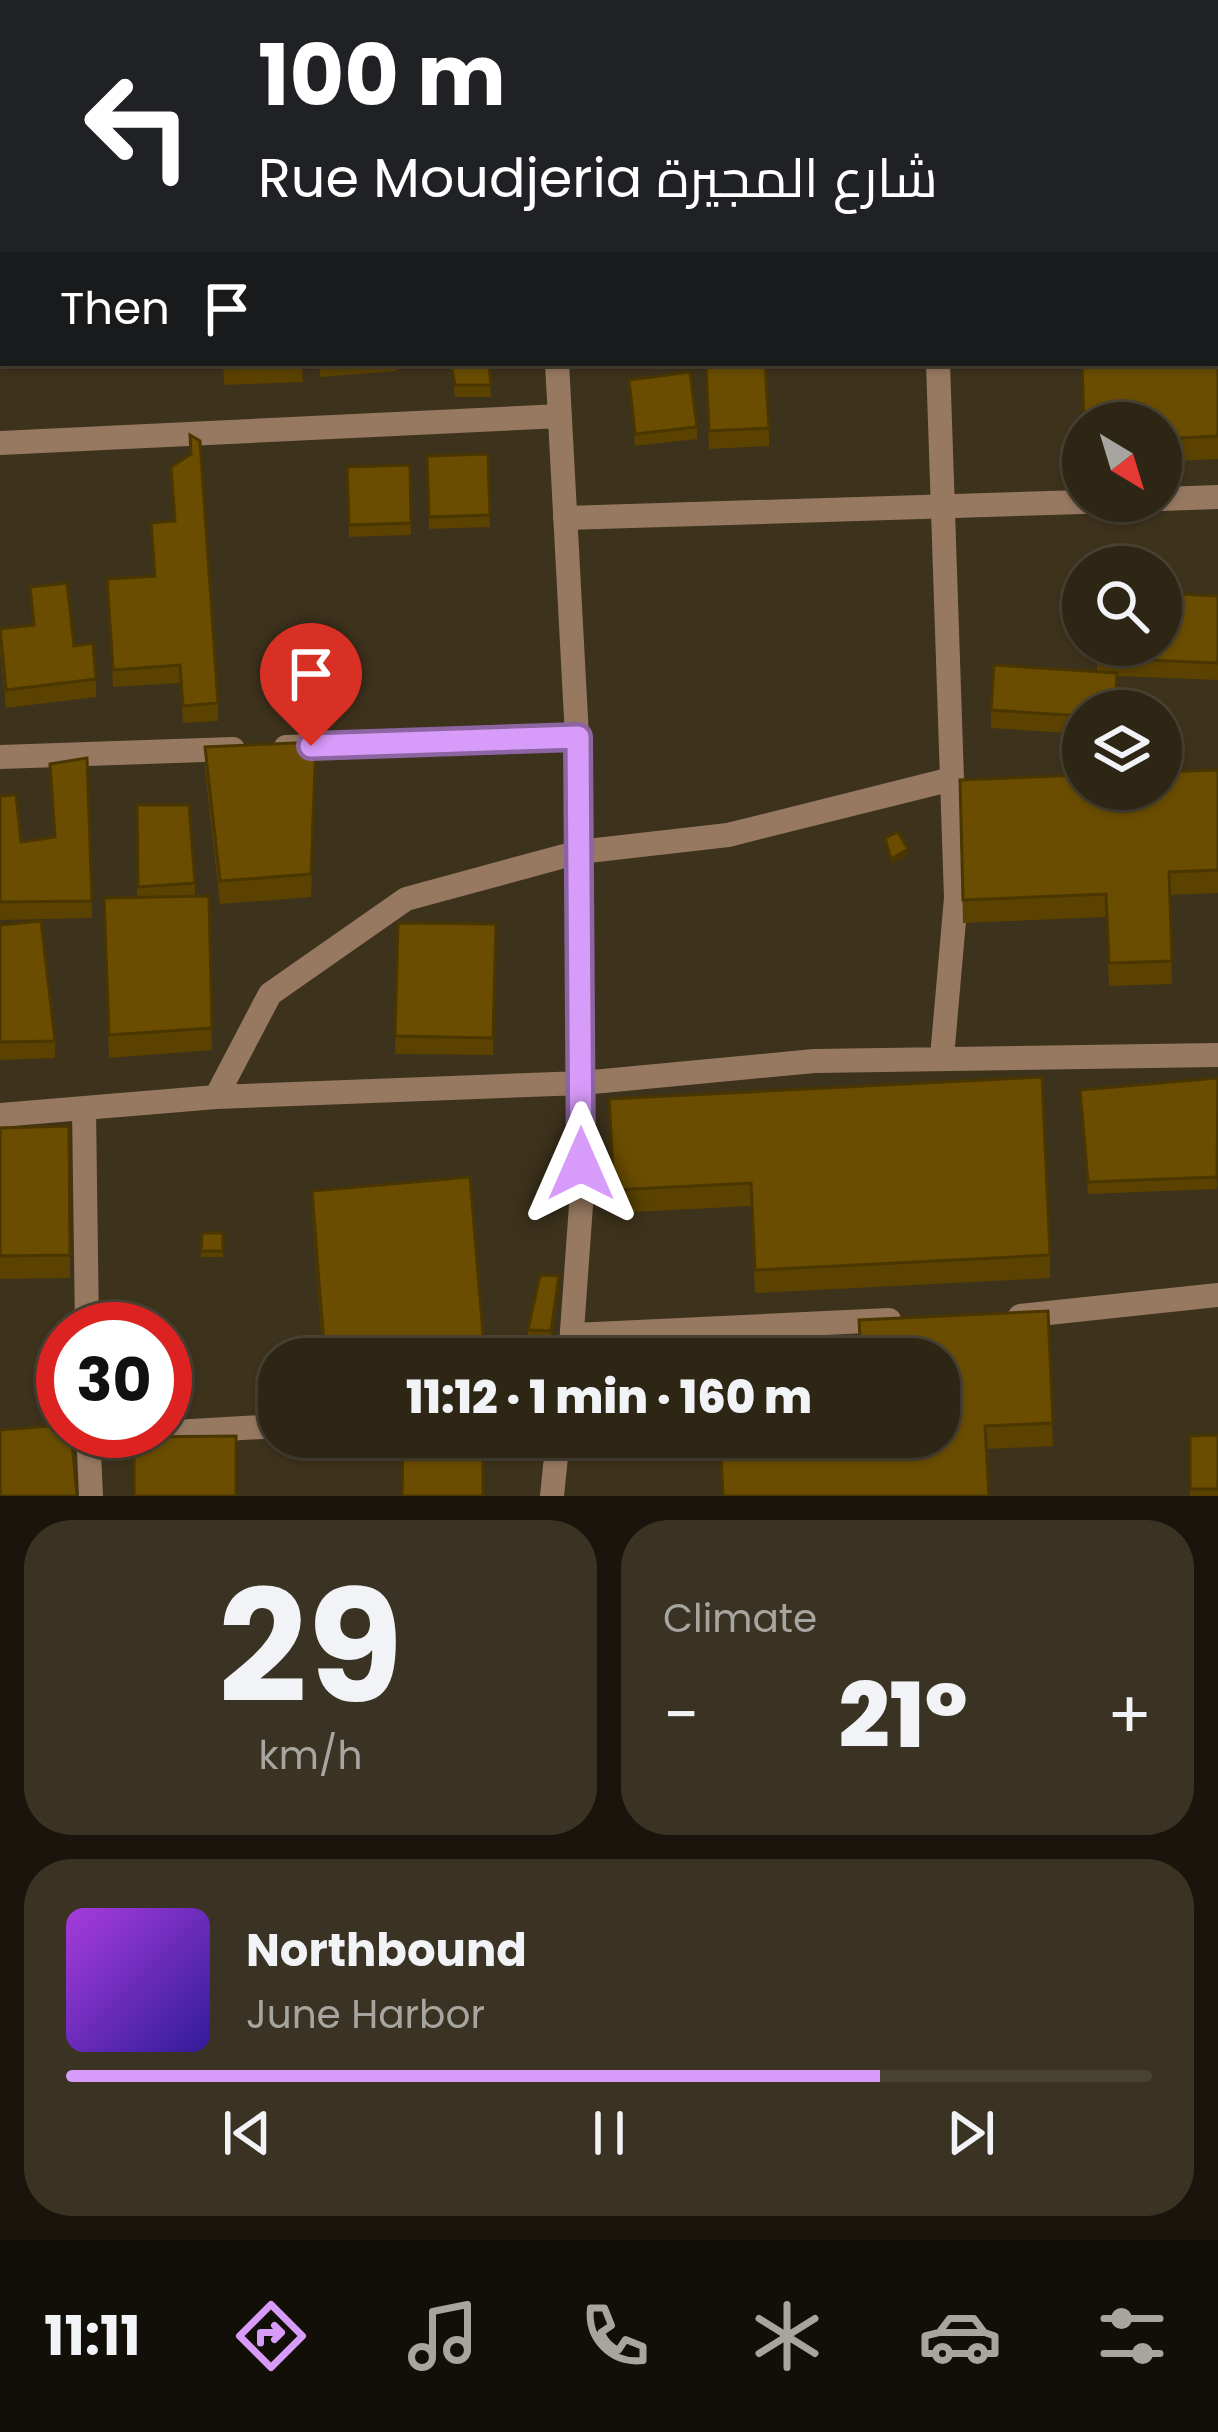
<!DOCTYPE html>
<meta charset="utf-8">
<style>
body{margin:0;font-family:Poppins,Cairo,sans-serif;background:#3a3222;color:#f1f3f6;height:100vh;display:flex;flex-direction:column;font-size:45px;white-space:nowrap}
*{box-sizing:border-box;margin:0}
p{font-size:39px;color:#a7a5a0}
.icon{flex:none;width:66px;height:66px;fill:none;stroke:currentColor;stroke-width:2;stroke-linecap:round;stroke-linejoin:round}
.map{position:relative;height:1496px;overflow:hidden}
.panel{display:flex;flex-direction:column;gap:24px;padding:24px;background:#19150c;flex:1}
.panel>*{flex:none}
.guide{position:absolute;left:0px;top:0px;width:1218px;height:366px;box-shadow:0 3px 9px #0004,0 0 0 3px #494334;background:#202124;color:#fff;overflow:hidden}
.needle{width:78px;rotate:142deg}
.tools{position:absolute;left:1062px;top:402px;display:grid;gap:24px}
.tools a{display:grid;place-items:center;width:120px;height:120px;border-radius:50%;background:#2e2615;box-shadow:0 3px 9px #0004,0 0 0 3px #494334;font-size:60px}
.speed{position:absolute;left:36px;top:1302px;display:flex;gap:24px;font-size:60px;font-weight:700;text-align:center}
.speed>*{display:grid;place-content:center;width:156px;height:156px;border-radius:50%;background:#2e2615;box-shadow:0 3px 9px #0004,0 0 0 3px #494334;line-height:1}
.speed .limit{border:18px solid #d22;background:#fff;color:#111}
.pin{position:absolute;display:grid;place-items:center;width:102px;height:102px;color:#fff;margin:-123px -51px;border-radius:50% 50% 50% 0;rotate:-45deg;box-shadow:0 0 12px #0007}
.pin .icon{rotate:45deg}
.me{position:absolute;width:132px;margin:-66px;rotate:0deg;stroke-linejoin:round;filter:drop-shadow(0 0 9px #0008)}
.turn{display:flex;align-items:center;gap:42px;height:252px;padding:0 60px;font-size:54px}
.turn .icon{width:156px;height:156px;stroke-width:2.5}
.turn b{display:block;font-size:84px;line-height:102px}
.then{display:flex;align-items:center;height:114px;padding:0 60px;background:#0003;gap:24px;font-size:45px}
.big{font-size:90px;font-weight:800;line-height:1.1}
.panel .tile{flex:1;display:flex;flex-direction:column;justify-content:center;gap:18px;min-width:0;padding:0 42px;border-radius:48px;background:#3a3222}
.panel .dial{align-items:center;gap:0}
.dial b{font-size:156px;line-height:1}
.song{display:flex;align-items:center;gap:36px}
.cover{width:144px;height:144px;border-radius:18px;background:linear-gradient(135deg,hsl(280 70% 55%),hsl(250 70% 35%))}
.played{height:12px;border-radius:6px;background:linear-gradient(90deg,#d79bf9 75%,#494334 75%)}
.keys{display:flex;justify-content:space-around;direction:ltr}
.heat{display:flex;justify-content:space-between;align-items:center;font-size:66px;direction:ltr}
.panel .tiles{flex:1;display:grid;gap:24px;grid-template-columns:1fr 1fr}
.tile:last-child{grid-column:span 2}
.trip{position:absolute;left:258px;top:1338px;width:702px;height:120px;border-radius:48px;background:#2e2615;box-shadow:0 3px 9px #0004,0 0 0 3px #494334;font-weight:800;line-height:120px;text-align:center}
.tab-bar{display:flex;height:192px;justify-content:space-around;align-items:center;background:#120f08;color:#a7a5a0}
.tab-bar .icon{width:84px;height:84px}
.tab-bar .active{color:#d79bf9}
.tab-bar b{font-size:54px;color:#f1f3f6}
.map>svg:first-child{display:block}
.lines{fill:none;stroke-linecap:round;stroke-linejoin:round}
.minor{stroke:#977961;stroke-width:24}
.wall{fill:#5b4200}
.shaded-wall{fill:#4a3600}
.building{fill:#6a4d00;stroke:#4a3600;stroke-width:3}
.route-casing{stroke:#8c65a2;stroke-width:30}
.route{stroke:#d79bf9;stroke-width:21}
</style>
<div class="map">
<svg width="1218" height="1496" viewBox="0 0 1218 1496">
<rect width="100%" height="100%" fill="#3d321c"/>
<g class="lines">
<path class="minor" d="M538,0V3
M908,0V3
M557,363L577,737L581,1205L570,1359
M938,363L956,898L942,1057
M0,443L560,416
M1161,499L1218,497
M565,518L1117,501
M286,747L577,737
M0,757L233,749
M216,1097L270,994L406,899L579,852L728,835L952,779
M84,1108L87,1329
M0,1115L216,1097L582,1083L814,1061L1218,1055
M1020,1316L1218,1295
M574,1335L889,1320
M88,1431L91,1496
M0,1442L279,1426
M552,1496L558,1437"/>
</g>
<path class="wall" d="M0,155H3V262H0Z
M1218,285V459L1161,462V423H1083L1081,363H1215Z
M223,363H302L303,382L224,385Z
M319,363H397V371L320,377Z
M489,363L491,397H455L452,369Z
M706,365L769,428V446L709,449Z
M629,380L697,427V439L635,446Z
M488,454L490,527L429,529L427,456Z
M410,465L411,535L349,537L347,467Z
M171,467L218,703V721L183,723L180,683L113,687L107,579L154,576L151,523L174,521Z
M30,587L74,646L96,679V697L6,708L0,651V629L32,625Z
M1218,596V680L1117,676L1083,711V734L991,728V710L1097,671V645Z
M205,747L316,765L311,897L220,904L205,770Z
M50,764L92,901V918L0,920V796L21,842L54,837Z
M1218,770V893L1170,895L1172,984L1109,986L1106,917L963,923L960,803Z
M137,805L195,883V896H209L212,1050L109,1058L104,921L137,897Z
M398,923L496,924L493,1055L395,1054Z
M0,925L55,1041V1058L0,1060Z
M1218,1078L1217,1189L1088,1194L1080,1090Z
M609,1099L1050,1255V1278L755,1293L751,1206L614,1213Z
M69,1126L70,1278L0,1279V1128Z
M312,1191L485,1359H323L312,1214Z
M202,1233H223V1257H201Z
M559,1288L551,1343L528,1342V1330Z
M1048,1311L1053,1446L986,1449L989,1496H722L719,1437H939V1359H860L859,1320Z
M1218,1435V1496H1190V1436Z"/>
<path class="shaded-wall" d="M908,849V855L891,865V859Z
M559,1276V1288L551,1343V1331Z"/>
<path class="building" d="M0,155H3V244H0Z
M1215,285H1218V436L1161,439V423H1084L1082,363H1215Z
M224,363H302L303,365L224,368Z
M455,363H489L491,385H455L452,369Z
M736,363H765L769,428L709,431L706,365Z
M690,372L697,427L635,434L629,380Z
M190,435L200,441L218,703L183,706L180,665L113,670L107,579L155,576L151,523L175,521L171,467L191,454Z
M488,454L490,515L429,517L427,456Z
M410,465L411,523L349,525L347,467Z
M67,583L74,646L93,643L96,679L6,690L0,629L34,625L30,587Z
M1161,593L1218,596V663L1097,658V645H1161Z
M994,665L1117,673L1115,711H1083V716L991,710Z
M316,742L311,874L220,881L205,747Z
M87,758L92,901L0,902V796L16,795L21,842L55,837L50,764Z
M1218,770V870L1169,872L1172,961L1109,963L1106,894L963,900L960,780L1083,775V789H1161V772Z
M137,805H189L195,883L138,887Z
M898,832L908,849L891,859L885,838Z
M209,896L212,1028L109,1035L104,898Z
M41,921L55,1041L0,1042V925Z
M398,923L496,924L493,1038L395,1036Z
M1042,1077L1050,1255L755,1270L751,1183L614,1190L609,1099Z
M1218,1078L1217,1177L1088,1182L1080,1090Z
M69,1126L70,1255L0,1256V1128Z
M470,1177L485,1359H325L312,1191Z
M202,1233H223V1251H201Z
M540,1275L559,1276L551,1331L528,1330Z
M1048,1311L1053,1423L985,1426L989,1496H723L720,1437H939V1359H861L859,1320Z
M63,1425V1431H71L77,1496H0V1430Z
M1218,1435V1489H1190V1436Z
M236,1436V1496H134V1437Z
M403,1437H483V1496H402Z"/>
<g class="lines">
<g class="route-casing">
<path id="route" d="M311,746L578,737L581,1164"/>
</g>
<use href="#route" class="route"/>
</g>
</svg>
<div class="tools">
<a><svg class="needle" viewBox="-14 -14 28 28"><path d="M0-13l5 13h-10z" fill="#e53935"/><path d="M0 13l5-13h-10z" fill="#a7a5a0"/></svg></a>
<a><svg class="icon" aria-label="search" viewBox="0 0 24 24"><circle cx="10" cy="10" r="6"/><path d="M15 15l6 6"/></svg></a>
<a><svg class="icon" aria-label="layers" viewBox="0 0 24 24"><path d="M12 4l9 5-9 5-9-5zM3 14l9 5 9-5"/></svg></a>
</div>
<div class="speed"><div class="limit">30</div></div>
<div class="pin" style="left:311px;top:746px;background:#d93025"><svg class="icon" aria-label="arrive" viewBox="0 0 24 24"><path d="M6 21V4h12l-3 4 3 4H6"/></svg></div>
<svg class="me" style="left:581px;top:1164px" viewBox="-20 -20 40 40"><path d="M0-17L14 15 0 8-14 15z" fill="#d79bf9" stroke="#fff" stroke-width="4"/></svg>
<div class="trip">11:12 · 1 min · 160 m</div>
<div class="guide">
<div class="turn"><svg class="icon" aria-label="left" viewBox="0 0 24 24"><path d="M17 20v-9H6M10 6l-5 5 5 5"/></svg><div><b>100 m</b>Rue Moudjeria شارع المجيرة</div></div>
<div class="then">Then<svg class="icon" aria-label="arrive" viewBox="0 0 24 24"><path d="M6 21V4h12l-3 4 3 4H6"/></svg></div>
</div>
</div>
<section class="panel">
<div class="tiles">
<div class="tile dial"><b>29</b><p>km/h</p></div>
<div class="tile"><p>Climate</p>
<div class="heat"><a>−</a><b class="big">21°</b><a>+</a></div>
</div>
<div class="tile">
<div class="song"><i class="cover"></i><div><b>Northbound</b><p>June Harbor</p></div></div>
<div class="played"></div>
<div class="keys"><svg class="icon" aria-label="previous" viewBox="0 0 24 24"><path d="M18 5L8 12l10 7zM5 5v14"/></svg><svg class="icon" aria-label="pause" viewBox="0 0 24 24"><path d="M8 5v14M16 5v14"/></svg><svg class="icon" aria-label="next" viewBox="0 0 24 24"><path d="M6 5l10 7-10 7zM19 5v14"/></svg></div>
</div>
</div>
</section>
<nav class="tab-bar">
<b>11:11</b>
<svg class="icon active" aria-label="directions" viewBox="0 0 24 24"><path d="M12 3l9 9-9 9-9-9zM9 14v-3h6M13 9l2 2-2 2"/></svg>
<svg class="icon" aria-label="music" viewBox="0 0 24 24"><path d="M9 18V5l10-2v13"/><circle cx="6" cy="18" r="3"/><circle cx="16" cy="16" r="3"/></svg>
<svg class="icon" aria-label="phone" viewBox="0 0 24 24"><path d="M5 4h4l2 5-3 2q2 4 5 5l2-3 5 2v4C11 20 4 13 5 4z"/></svg>
<svg class="icon" aria-label="climate" viewBox="0 0 24 24"><path d="M12 3v18M4 7l16 10M4 17L20 7"/></svg>
<svg class="icon" aria-label="car" viewBox="0 0 24 24"><path d="M5 17H2v-5l4-1 3-4h7l3 4 3 1v5h-3M9 17h6M6 11h13"/><circle cx="7" cy="17" r="2"/><circle cx="17" cy="17" r="2"/></svg>
<svg class="icon" aria-label="filters" viewBox="0 0 24 24"><path d="M4 7h16M4 17h16"/><circle cx="9" cy="7" r="2"/><circle cx="15" cy="17" r="2"/></svg>
</nav>
